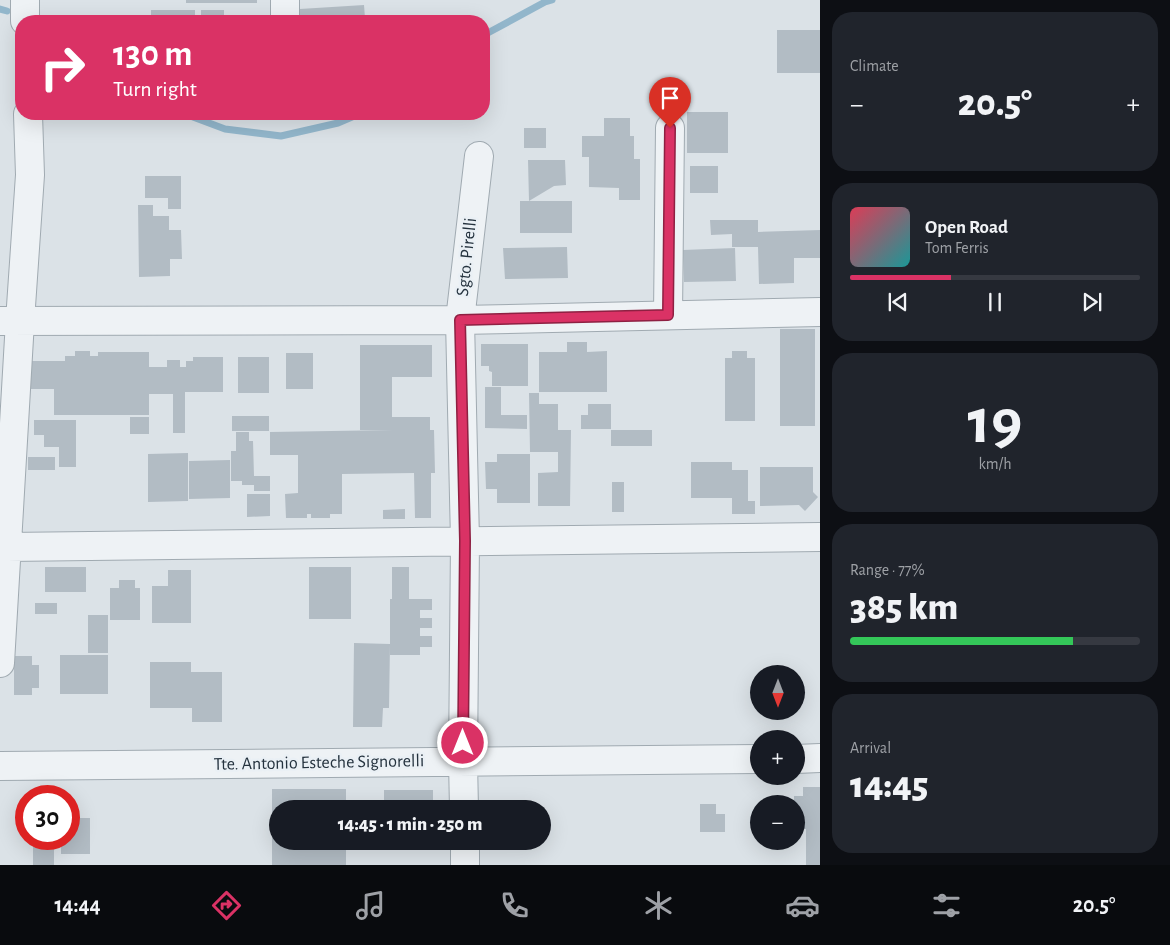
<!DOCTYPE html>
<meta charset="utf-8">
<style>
body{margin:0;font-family:"Alegreya Sans",sans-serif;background:#20242c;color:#f1f3f6;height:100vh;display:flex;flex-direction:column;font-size:19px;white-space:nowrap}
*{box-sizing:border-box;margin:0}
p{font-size:16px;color:#9ea1a6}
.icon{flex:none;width:28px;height:28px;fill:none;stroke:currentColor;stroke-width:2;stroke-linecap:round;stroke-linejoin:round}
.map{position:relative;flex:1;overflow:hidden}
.panel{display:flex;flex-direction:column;gap:12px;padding:12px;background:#0d0f14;width:350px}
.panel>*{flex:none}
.guide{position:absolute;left:15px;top:15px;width:475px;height:105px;border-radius:20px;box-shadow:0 5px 20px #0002;background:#da3265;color:#fff;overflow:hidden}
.needle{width:32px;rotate:180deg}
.fabs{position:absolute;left:750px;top:665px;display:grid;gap:10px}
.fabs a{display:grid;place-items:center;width:55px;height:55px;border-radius:50%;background:#171b24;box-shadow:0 5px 20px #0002;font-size:25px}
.speed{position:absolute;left:15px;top:785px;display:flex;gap:10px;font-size:25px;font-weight:700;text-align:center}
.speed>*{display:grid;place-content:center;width:65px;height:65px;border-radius:50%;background:#171b24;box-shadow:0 5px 20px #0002;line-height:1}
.speed .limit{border:8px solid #d22;background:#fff;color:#111}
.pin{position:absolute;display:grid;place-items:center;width:42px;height:42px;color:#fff;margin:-51px -21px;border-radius:50% 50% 50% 0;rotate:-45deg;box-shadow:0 0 5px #0007}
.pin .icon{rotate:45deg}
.me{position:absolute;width:55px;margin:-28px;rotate:0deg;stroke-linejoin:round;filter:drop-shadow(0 0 4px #0008)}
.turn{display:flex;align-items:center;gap:18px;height:105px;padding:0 15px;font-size:22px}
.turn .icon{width:65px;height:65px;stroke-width:2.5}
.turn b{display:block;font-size:35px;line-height:42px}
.big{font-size:38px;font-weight:800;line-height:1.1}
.panel .widget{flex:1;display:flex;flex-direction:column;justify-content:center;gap:8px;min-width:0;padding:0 18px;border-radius:20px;background:#20242c}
.panel .dial{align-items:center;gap:0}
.dial b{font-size:65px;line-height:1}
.song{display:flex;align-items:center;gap:15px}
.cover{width:60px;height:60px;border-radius:8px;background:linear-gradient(135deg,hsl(350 70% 55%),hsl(180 70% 35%))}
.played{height:5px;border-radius:2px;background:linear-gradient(90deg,#da3265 35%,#363941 35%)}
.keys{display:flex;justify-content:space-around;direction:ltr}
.heat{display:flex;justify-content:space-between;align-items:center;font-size:28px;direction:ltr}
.charge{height:8px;border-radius:4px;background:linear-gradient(90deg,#34c759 77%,#363941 0)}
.trip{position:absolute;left:269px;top:800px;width:282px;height:50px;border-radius:25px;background:#171b24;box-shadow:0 5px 20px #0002;font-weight:800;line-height:50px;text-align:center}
.dock{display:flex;height:80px;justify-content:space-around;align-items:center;background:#090b0e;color:#9ea1a6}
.dock .icon{width:35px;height:35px}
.dock .on{color:#da3265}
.dock b{font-size:22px;color:#f1f3f6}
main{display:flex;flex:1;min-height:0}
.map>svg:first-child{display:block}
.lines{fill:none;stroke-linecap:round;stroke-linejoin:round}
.stream{stroke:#92b6cb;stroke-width:7}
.building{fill:#b2bcc4}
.minor-casing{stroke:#a0aab1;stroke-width:30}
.minor{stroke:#eef2f5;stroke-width:28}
.route-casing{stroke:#8e2042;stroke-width:12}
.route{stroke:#da3265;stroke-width:9}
.labels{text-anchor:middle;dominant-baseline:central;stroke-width:5;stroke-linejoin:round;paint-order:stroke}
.street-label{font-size:18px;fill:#24323e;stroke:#eaf0f5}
</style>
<main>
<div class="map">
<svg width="820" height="865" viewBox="0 0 820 865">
<rect width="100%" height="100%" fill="#dbe2e7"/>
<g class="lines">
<path class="stream" d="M0,9L7,11
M43,20L44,21
M484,35L545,2L552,0
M185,114L225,129L281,136L338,123L359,114"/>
</g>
<path class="building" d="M186,0H257V3H186Z
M364,5L365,18L346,19V21H300V9Z
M151,10H195V21H151Z
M201,10H224V21H201Z
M777,30H820V73H777Z
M687,112H728V153H687Z
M604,118H630V136H634V159H640V200H619V188L589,187V157H582V136H604Z
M524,128H546V148H524Z
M528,160H565L566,185L554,186L529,201Z
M690,166H718V193H690Z
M145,176H181V209H168V198H145Z
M520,201H572V233H520Z
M138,205H153V216H169V230H181L182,259H170V276L139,277Z
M710,220H758V232L820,230V258H794V283L759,284L758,247H732V234L711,235Z
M567,247L568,278L505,279L503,248Z
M735,248L736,281L684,282L683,250Z
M780,329H815V426H780Z
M567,342H587V352L607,351V392H539V352H567Z
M481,344H528V386H492V372L489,371V366H481Z
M360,345H432V377H392V417H430V430H434L435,473H431V518H415L414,473L342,474V514H330V518H311V514H307V518H286L285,494L298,493V455H270V432L393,430H360Z
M75,351H90V356H98V352H149V367H167V360H180V367H186V361H193V357H223V392H185V433H173V394H149V415H54V389H31V361H65V356H75Z
M732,351H747V358H755V421H725V358H732Z
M286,353H313V389H286Z
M238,357H269V393H238Z
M485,387H501V415H527V429L485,428Z
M529,393H539V404H558V430H571L570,506H538V473L558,472V452H530Z
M588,404H611V429H581V415H588Z
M232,416H269V431H232Z
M130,417H149V434H130Z
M34,420H76V467H59V447H44V435H34Z
M611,430H652V446H611Z
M236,432H249V441H253L254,476H270V491H254V485H242V481H231V451H236Z
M188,453V501L148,502V454Z
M497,454H530V503H497V489H486L485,462H497Z
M28,457H55V470H28Z
M230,460V498L189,499V461Z
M691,462H732V470H748V501H755V514H732V498H691Z
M760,467H813V492L818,497L805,511L799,505L760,506Z
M612,482H624V512H612Z
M247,494H270V516L247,517Z
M405,509V519H383V510Z
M45,567H86V592H45Z
M309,567H351V619H309Z
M392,567H409V599H432V610H420V618H432V628H420V636H432V647H420V655H390V599H392Z
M168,570H191V623H152V586H168Z
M119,580H135V588H140V620H110V588H119Z
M35,603H57V614H35Z
M88,615H108V653H88Z
M354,643L390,644L389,708H383L382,727H353Z
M60,655H108V694H60Z
M14,656H32V665H39V688H32V695H14Z
M150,662H191V672H222V722H192V708H150Z
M803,787H820V865H806V829H796V804H794V796H803Z
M272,789H346V809H278V841H346V865H272Z
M384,790H433V809H401V805H384Z
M700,804H716V814H725V832H700Z
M69,818H90V854H61V839H69Z
M33,844H54V865H33Z"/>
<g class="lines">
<g class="minor-casing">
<path id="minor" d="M285,0V21
M25,21V0
M668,315L670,128
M0,321L460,320L820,312
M7,547L820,537
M0,663L20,321L30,175L28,114
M796,759L820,758
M0,766L759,759
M464,809L463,761L465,541L460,320L479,156
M465,841V865"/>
</g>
<use href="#minor" class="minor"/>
</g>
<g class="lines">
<g class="route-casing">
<path id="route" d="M463,743L465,541L460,320L668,315L670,128"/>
</g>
<use href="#route" class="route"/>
</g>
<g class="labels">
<g class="street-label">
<text transform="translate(467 257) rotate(-84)">Sgto. Pirelli</text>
<text transform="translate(319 763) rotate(-1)">Tte. Antonio Esteche Signorelli</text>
</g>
</g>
</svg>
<div class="fabs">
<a><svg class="needle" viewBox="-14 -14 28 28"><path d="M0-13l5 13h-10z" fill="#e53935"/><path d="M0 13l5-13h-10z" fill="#9ea1a6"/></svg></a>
<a>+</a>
<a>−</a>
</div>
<div class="speed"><div class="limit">30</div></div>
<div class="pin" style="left:670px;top:128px;background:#d93025"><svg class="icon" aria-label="arrive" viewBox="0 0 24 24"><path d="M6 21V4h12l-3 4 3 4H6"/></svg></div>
<svg class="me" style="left:463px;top:743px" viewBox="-20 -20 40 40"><circle r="17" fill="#da3265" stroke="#fff" stroke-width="3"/><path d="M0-11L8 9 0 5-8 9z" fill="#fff"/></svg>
<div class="trip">14:45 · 1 min · 250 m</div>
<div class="guide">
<div class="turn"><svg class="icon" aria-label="right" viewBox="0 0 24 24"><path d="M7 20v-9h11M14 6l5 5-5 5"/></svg><div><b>130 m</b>Turn right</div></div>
</div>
</div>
<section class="panel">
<div class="widget"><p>Climate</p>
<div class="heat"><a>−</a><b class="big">20.5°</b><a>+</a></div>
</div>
<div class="widget">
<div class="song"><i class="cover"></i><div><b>Open Road</b><p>Tom Ferris</p></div></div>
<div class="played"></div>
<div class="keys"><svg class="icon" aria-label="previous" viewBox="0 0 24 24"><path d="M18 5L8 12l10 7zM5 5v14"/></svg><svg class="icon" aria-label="pause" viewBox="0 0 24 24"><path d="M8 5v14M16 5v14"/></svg><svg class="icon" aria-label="next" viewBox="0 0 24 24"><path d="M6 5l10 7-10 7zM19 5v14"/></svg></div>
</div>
<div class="widget dial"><b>19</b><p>km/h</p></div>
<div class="widget"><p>Range · 77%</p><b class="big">385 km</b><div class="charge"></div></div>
<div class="widget"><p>Arrival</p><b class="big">14:45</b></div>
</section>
</main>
<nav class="dock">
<b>14:44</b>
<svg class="icon on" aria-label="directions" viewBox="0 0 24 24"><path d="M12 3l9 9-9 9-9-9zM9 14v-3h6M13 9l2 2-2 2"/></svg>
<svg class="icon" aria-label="music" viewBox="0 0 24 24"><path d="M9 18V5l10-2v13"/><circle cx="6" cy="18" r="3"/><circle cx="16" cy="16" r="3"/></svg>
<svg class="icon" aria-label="phone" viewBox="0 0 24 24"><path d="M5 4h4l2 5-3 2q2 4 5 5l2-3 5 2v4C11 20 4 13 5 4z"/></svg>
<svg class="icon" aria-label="climate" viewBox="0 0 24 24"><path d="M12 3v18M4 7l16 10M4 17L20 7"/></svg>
<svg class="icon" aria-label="car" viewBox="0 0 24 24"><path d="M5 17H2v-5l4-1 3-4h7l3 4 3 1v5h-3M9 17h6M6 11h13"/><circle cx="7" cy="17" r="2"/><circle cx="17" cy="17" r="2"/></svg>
<svg class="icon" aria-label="filters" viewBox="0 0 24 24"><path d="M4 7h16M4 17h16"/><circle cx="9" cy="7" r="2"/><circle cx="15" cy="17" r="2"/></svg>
<b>20.5°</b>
</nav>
